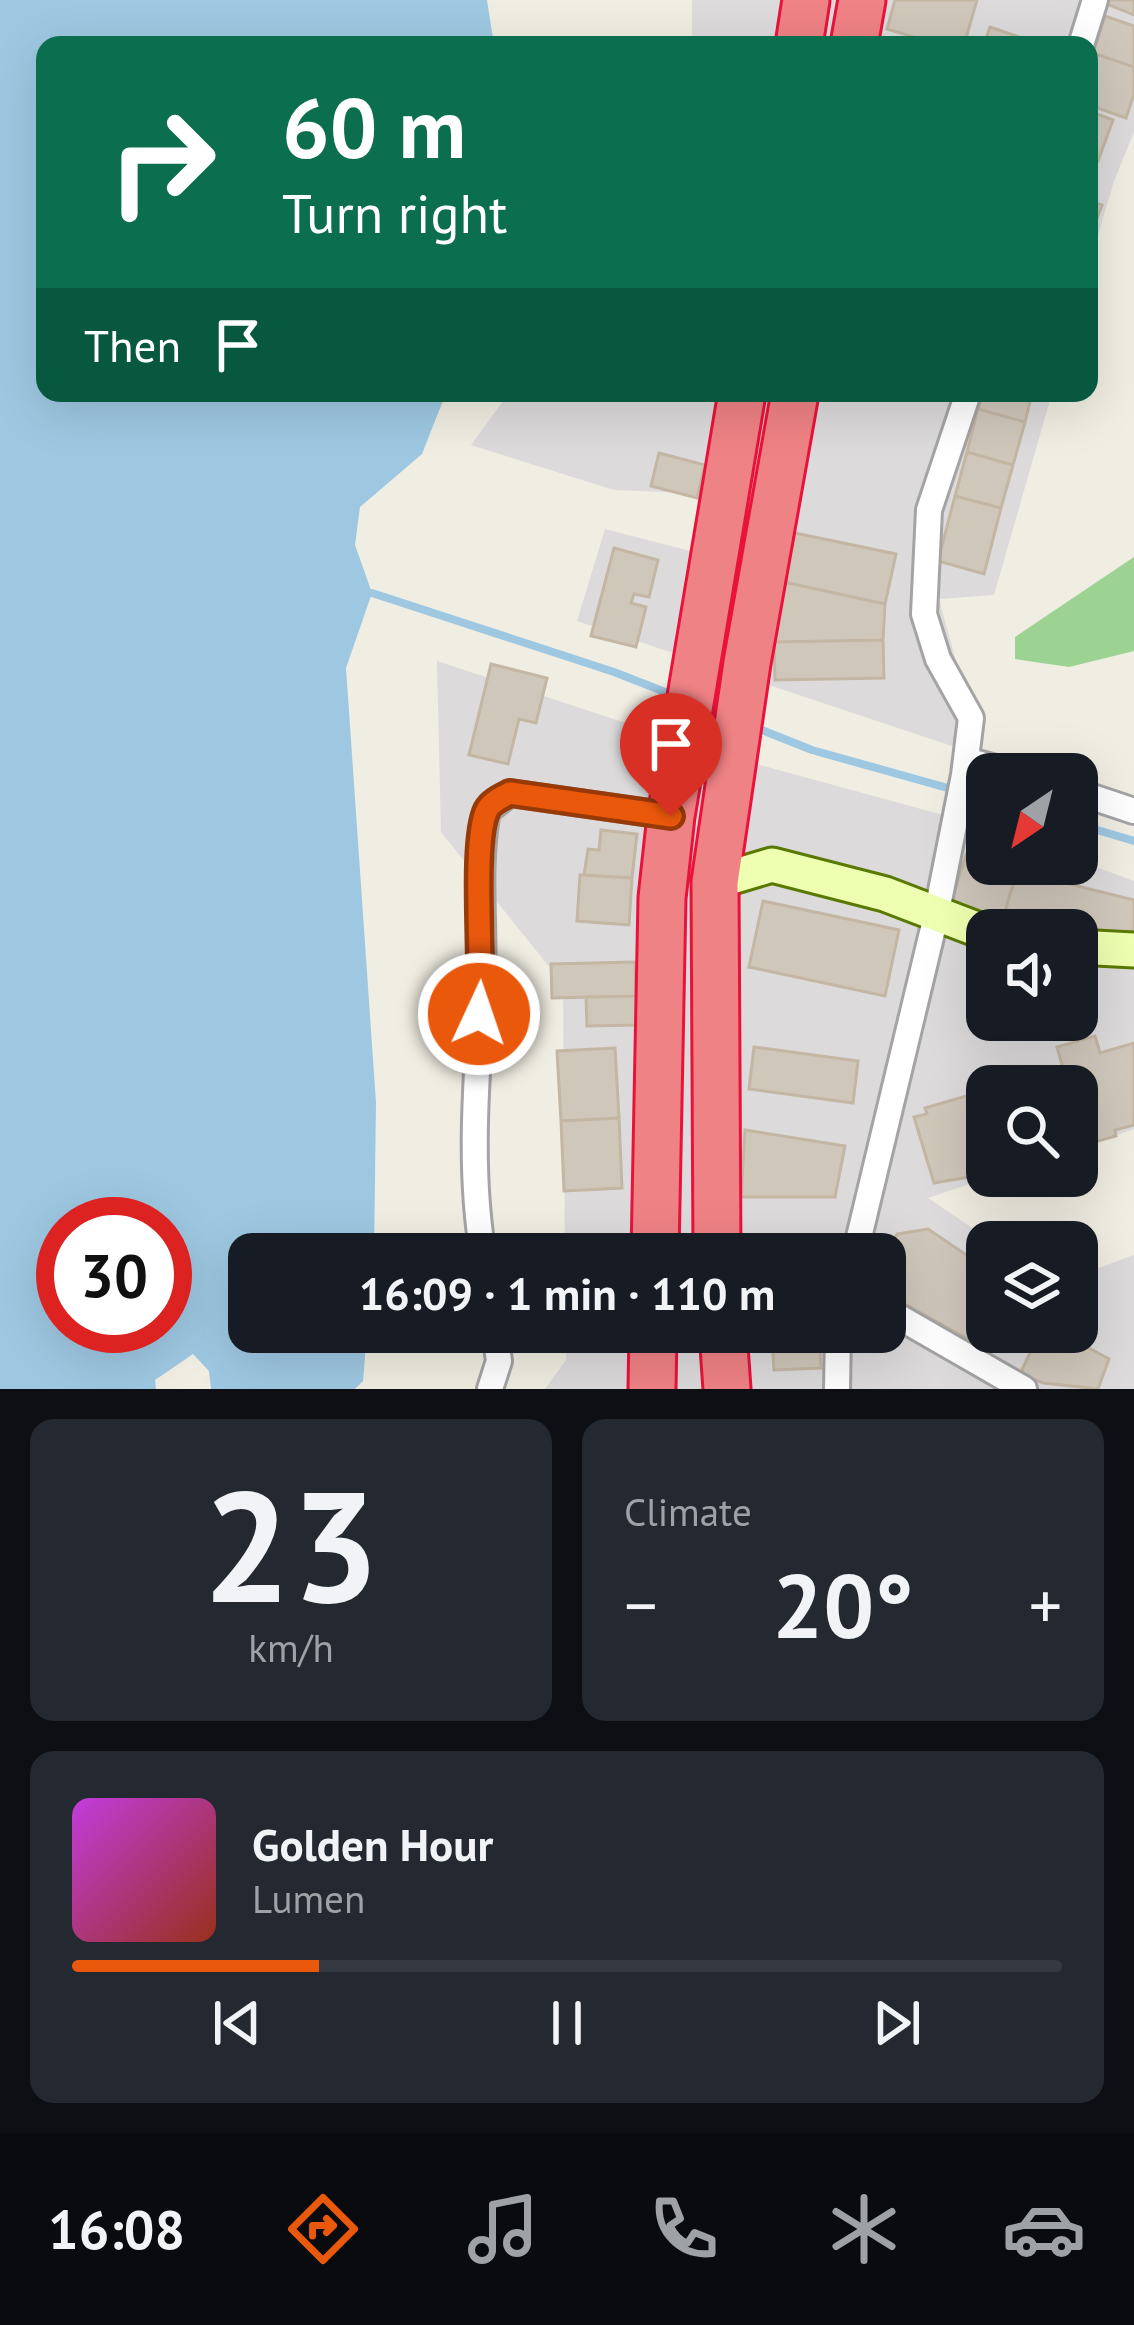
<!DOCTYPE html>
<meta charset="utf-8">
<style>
body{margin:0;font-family:"PT Sans",sans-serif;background:#242831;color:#f1f3f6;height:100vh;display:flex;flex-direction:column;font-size:45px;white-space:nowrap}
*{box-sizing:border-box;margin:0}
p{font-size:39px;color:#9ea1a6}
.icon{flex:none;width:66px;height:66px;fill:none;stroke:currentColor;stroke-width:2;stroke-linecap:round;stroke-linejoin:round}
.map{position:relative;height:1389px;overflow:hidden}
.sheet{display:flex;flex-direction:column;gap:30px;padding:30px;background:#0d0f14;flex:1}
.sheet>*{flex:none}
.banner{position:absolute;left:36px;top:36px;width:1062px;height:366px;border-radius:24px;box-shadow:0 12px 48px #0002;background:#0b6e4f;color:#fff;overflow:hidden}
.needle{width:78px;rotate:215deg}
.tools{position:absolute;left:966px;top:753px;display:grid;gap:24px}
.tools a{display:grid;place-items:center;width:132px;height:132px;border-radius:24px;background:#171b24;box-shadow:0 12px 48px #0002;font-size:60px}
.speed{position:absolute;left:36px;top:1197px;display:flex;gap:24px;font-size:60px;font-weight:700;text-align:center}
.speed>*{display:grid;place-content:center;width:156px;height:156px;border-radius:50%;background:#171b24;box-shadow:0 12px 48px #0002;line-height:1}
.speed .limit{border:18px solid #d22;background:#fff;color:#111}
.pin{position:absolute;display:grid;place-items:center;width:102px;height:102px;color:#fff;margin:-123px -51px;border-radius:50% 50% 50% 0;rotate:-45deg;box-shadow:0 0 12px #0007}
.pin .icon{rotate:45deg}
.me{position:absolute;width:132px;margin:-66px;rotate:3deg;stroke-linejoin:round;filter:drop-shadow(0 0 9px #0008)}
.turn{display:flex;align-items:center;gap:42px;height:252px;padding:0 48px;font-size:54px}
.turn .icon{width:156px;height:156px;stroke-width:2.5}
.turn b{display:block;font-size:84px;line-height:102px}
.then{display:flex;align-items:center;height:114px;padding:0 48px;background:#0003;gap:24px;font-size:45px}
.big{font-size:90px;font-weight:600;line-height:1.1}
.sheet .card{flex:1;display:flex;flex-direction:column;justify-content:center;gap:18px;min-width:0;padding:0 42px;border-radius:24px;background:#242831}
.sheet .dial{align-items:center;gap:0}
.dial b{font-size:156px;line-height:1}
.song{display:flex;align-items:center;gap:36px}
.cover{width:144px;height:144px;border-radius:18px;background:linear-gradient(135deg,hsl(290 70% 55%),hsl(10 70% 35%))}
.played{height:12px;border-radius:6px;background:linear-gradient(90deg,#ea580c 25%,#363941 25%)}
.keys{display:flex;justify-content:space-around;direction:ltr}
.heat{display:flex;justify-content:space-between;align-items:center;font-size:66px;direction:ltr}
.sheet .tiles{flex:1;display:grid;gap:30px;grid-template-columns:1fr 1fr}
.card:last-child{grid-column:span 2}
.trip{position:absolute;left:228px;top:1233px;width:678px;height:120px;border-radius:24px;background:#171b24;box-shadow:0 12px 48px #0002;font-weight:600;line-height:120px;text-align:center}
.tab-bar{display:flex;height:192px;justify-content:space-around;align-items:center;background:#090b0e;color:#9ea1a6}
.tab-bar .icon{width:84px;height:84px}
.tab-bar .active{color:#ea580c}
.tab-bar b{font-size:54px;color:#f1f3f6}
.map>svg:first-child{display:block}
.residential{fill:#dcdada;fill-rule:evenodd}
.forest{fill:#9cd393}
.water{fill:#9ec8e2;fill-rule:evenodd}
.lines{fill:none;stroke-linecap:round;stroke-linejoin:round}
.stream{stroke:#9ec8e2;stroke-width:8}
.building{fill:#d0c7bb;stroke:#c3b6a3;stroke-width:3}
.street-casing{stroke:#a4a4a4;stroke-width:30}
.secondary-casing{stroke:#597900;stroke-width:39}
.highway-casing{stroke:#ea123b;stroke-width:51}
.street{stroke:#fff;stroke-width:24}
.secondary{stroke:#efffb1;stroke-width:33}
.highway{stroke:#ef8285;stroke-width:45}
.route-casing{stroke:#983908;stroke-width:30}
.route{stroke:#ea580c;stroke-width:21}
</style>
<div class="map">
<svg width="1134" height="1389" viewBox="0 0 1134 1389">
<rect width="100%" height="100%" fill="#f0ede2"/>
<path class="residential" d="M692,0H1134V132L1114,181L1089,266V45H692Z
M509,393H1052L994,595L939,599L982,756L577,621L605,529L721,559L741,495L614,490L471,445Z
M437,661L720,754L987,827V864H1077V860L1134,881V1129L1077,1148V1086H987V1176H993L928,1198L993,1242H987V1332H1077V1276L1134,1255V1389H545L566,1360V1332H885V1254H565L563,984L441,832ZM987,930H1077V1020H987Z"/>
<path class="forest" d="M1134,557V651L1069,667L1015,659V637Z"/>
<path class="water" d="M0,0H487L494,45H45V393H446L422,454L360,507L355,545L372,593L346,668L376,1103L374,1254H249V1332H367L363,1381L355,1389H211L209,1371L193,1354L155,1380L156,1389H0ZM63,1224H165V1326H63Z"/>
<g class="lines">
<path class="stream" d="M372,593L614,672L678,697
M754,727L812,750L987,799
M1077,824L1134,841"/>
</g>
<path class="building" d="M895,0H977L964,45H940L887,29Z
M1109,0H1134V15L1107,4Z
M1105,16L1134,26V67L1093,53Z
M990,27L1042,45H984Z
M1093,53L1134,67V94L1126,118L1089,105Z
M1089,111L1113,120L1098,161L1089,158Z
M1089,201L1102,205L1089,240Z
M983,393H1032L1025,422L978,409Z
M978,409L1025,422L1013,465L967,452Z
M967,452L1013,465L1001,508L955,496Z
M659,453L705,465L697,498L651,486Z
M955,496L1001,508L984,574L938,561Z
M795,533L896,554L885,604L784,582Z
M614,548L658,560L649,597L634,594L631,603L646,607L636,647L591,636Z
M784,582L885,604L883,640L774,642Z
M883,640L884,678L775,680L774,642Z
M491,664L547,678L536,723L519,719L508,764L469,755Z
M601,830L637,834L632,878L584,875L588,849L599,850Z
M966,855L1017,871L1001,925L949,909Z
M1017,871L1134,900V931L1077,934V930H1020L1001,925Z
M580,875L632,878L629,925L577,921Z
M763,901L899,930L885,996L749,967Z
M635,962L636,996L552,998L551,964Z
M636,996L637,1025L587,1026L586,997Z
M1095,1036L1100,1053L1134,1043V1125L1115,1130L1116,1136L1077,1147V1086H1002L1063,1068L1057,1047Z
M754,1047L858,1061L853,1103L749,1089Z
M615,1048L619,1118L561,1121L557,1051Z
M987,1090V1174L934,1183L914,1117L927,1114L925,1108Z
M619,1118L622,1188L564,1191L561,1121Z
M745,1130L845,1146L835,1197H741Z
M928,1229L987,1269V1330L977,1344L885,1293V1255L897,1234Z
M746,1332H819V1335L746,1338Z
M1040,1332H1059L1109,1359L1098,1389L1043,1383L1020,1374Z
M819,1335L821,1368L774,1370L772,1337Z"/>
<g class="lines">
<g class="street-casing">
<path id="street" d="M1081,45L1095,0
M966,760L1018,774
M1077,792L1134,811
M483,1254C468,1167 477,1074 482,986C485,927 476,869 487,811L510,793L671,816
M855,1254L936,916L964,775L971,718L938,659L924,614L929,510L968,393
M885,1309L1024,1389
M490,1389L499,1361L495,1332
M837,1389L838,1332"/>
</g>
<g class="secondary-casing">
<path id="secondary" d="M715,882L772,865L885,894L987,933
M1077,947L1134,950"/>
</g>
<g class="highway-casing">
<path id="highway" d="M799,45L806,0
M854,45L862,0
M655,1254L662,898L671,816L742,393
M717,1254L715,882L747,663L795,393
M723,1332L727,1389
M652,1389L653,1332"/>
</g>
<use href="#street" class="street"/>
<use href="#secondary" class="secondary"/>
<use href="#highway" class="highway"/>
</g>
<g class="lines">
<g class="route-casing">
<path id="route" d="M479,1014C484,968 471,842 487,810C491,802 502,797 510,793L671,816"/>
</g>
<use href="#route" class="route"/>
</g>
</svg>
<div class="tools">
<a><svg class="needle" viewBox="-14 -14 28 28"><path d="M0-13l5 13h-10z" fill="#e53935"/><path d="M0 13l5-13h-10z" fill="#9ea1a6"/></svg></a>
<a><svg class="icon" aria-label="sound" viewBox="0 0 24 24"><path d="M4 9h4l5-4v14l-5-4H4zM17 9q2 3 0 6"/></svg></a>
<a><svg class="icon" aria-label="search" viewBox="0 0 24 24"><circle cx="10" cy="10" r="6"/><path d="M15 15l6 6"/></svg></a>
<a><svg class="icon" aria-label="layers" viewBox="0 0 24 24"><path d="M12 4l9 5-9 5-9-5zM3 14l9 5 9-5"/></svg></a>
</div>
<div class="speed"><div class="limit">30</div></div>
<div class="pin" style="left:671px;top:816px;background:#d93025"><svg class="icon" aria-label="arrive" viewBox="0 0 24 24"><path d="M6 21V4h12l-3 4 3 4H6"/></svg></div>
<svg class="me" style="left:479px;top:1014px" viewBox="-20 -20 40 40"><circle r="17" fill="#ea580c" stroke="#fff" stroke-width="3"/><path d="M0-11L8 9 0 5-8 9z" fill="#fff"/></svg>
<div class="trip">16:09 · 1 min · 110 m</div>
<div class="banner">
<div class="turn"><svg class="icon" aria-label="right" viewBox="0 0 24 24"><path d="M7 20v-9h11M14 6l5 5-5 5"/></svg><div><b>60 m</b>Turn right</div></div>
<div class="then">Then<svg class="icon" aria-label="arrive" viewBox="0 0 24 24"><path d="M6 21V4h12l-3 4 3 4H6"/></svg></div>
</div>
</div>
<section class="sheet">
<div class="tiles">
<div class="card dial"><b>23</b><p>km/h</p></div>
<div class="card"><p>Climate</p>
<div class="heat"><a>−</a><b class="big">20°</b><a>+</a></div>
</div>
<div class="card">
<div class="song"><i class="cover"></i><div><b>Golden Hour</b><p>Lumen</p></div></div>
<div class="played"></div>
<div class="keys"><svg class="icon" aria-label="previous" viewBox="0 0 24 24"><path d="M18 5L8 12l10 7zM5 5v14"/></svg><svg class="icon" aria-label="pause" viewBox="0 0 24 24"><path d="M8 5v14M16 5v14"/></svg><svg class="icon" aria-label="next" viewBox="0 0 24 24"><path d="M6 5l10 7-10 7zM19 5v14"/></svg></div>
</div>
</div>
</section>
<nav class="tab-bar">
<b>16:08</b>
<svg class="icon active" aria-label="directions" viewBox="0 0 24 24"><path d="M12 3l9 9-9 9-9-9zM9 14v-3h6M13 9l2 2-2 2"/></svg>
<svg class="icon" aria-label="music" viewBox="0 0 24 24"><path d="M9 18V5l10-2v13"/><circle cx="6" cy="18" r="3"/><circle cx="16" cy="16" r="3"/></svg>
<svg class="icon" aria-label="phone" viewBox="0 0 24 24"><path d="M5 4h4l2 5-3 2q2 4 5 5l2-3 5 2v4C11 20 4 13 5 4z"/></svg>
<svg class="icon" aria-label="climate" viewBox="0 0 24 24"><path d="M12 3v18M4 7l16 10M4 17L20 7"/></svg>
<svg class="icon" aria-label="car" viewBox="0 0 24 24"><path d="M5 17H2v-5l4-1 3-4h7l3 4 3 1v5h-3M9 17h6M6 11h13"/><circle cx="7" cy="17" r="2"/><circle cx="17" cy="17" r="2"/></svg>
</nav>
